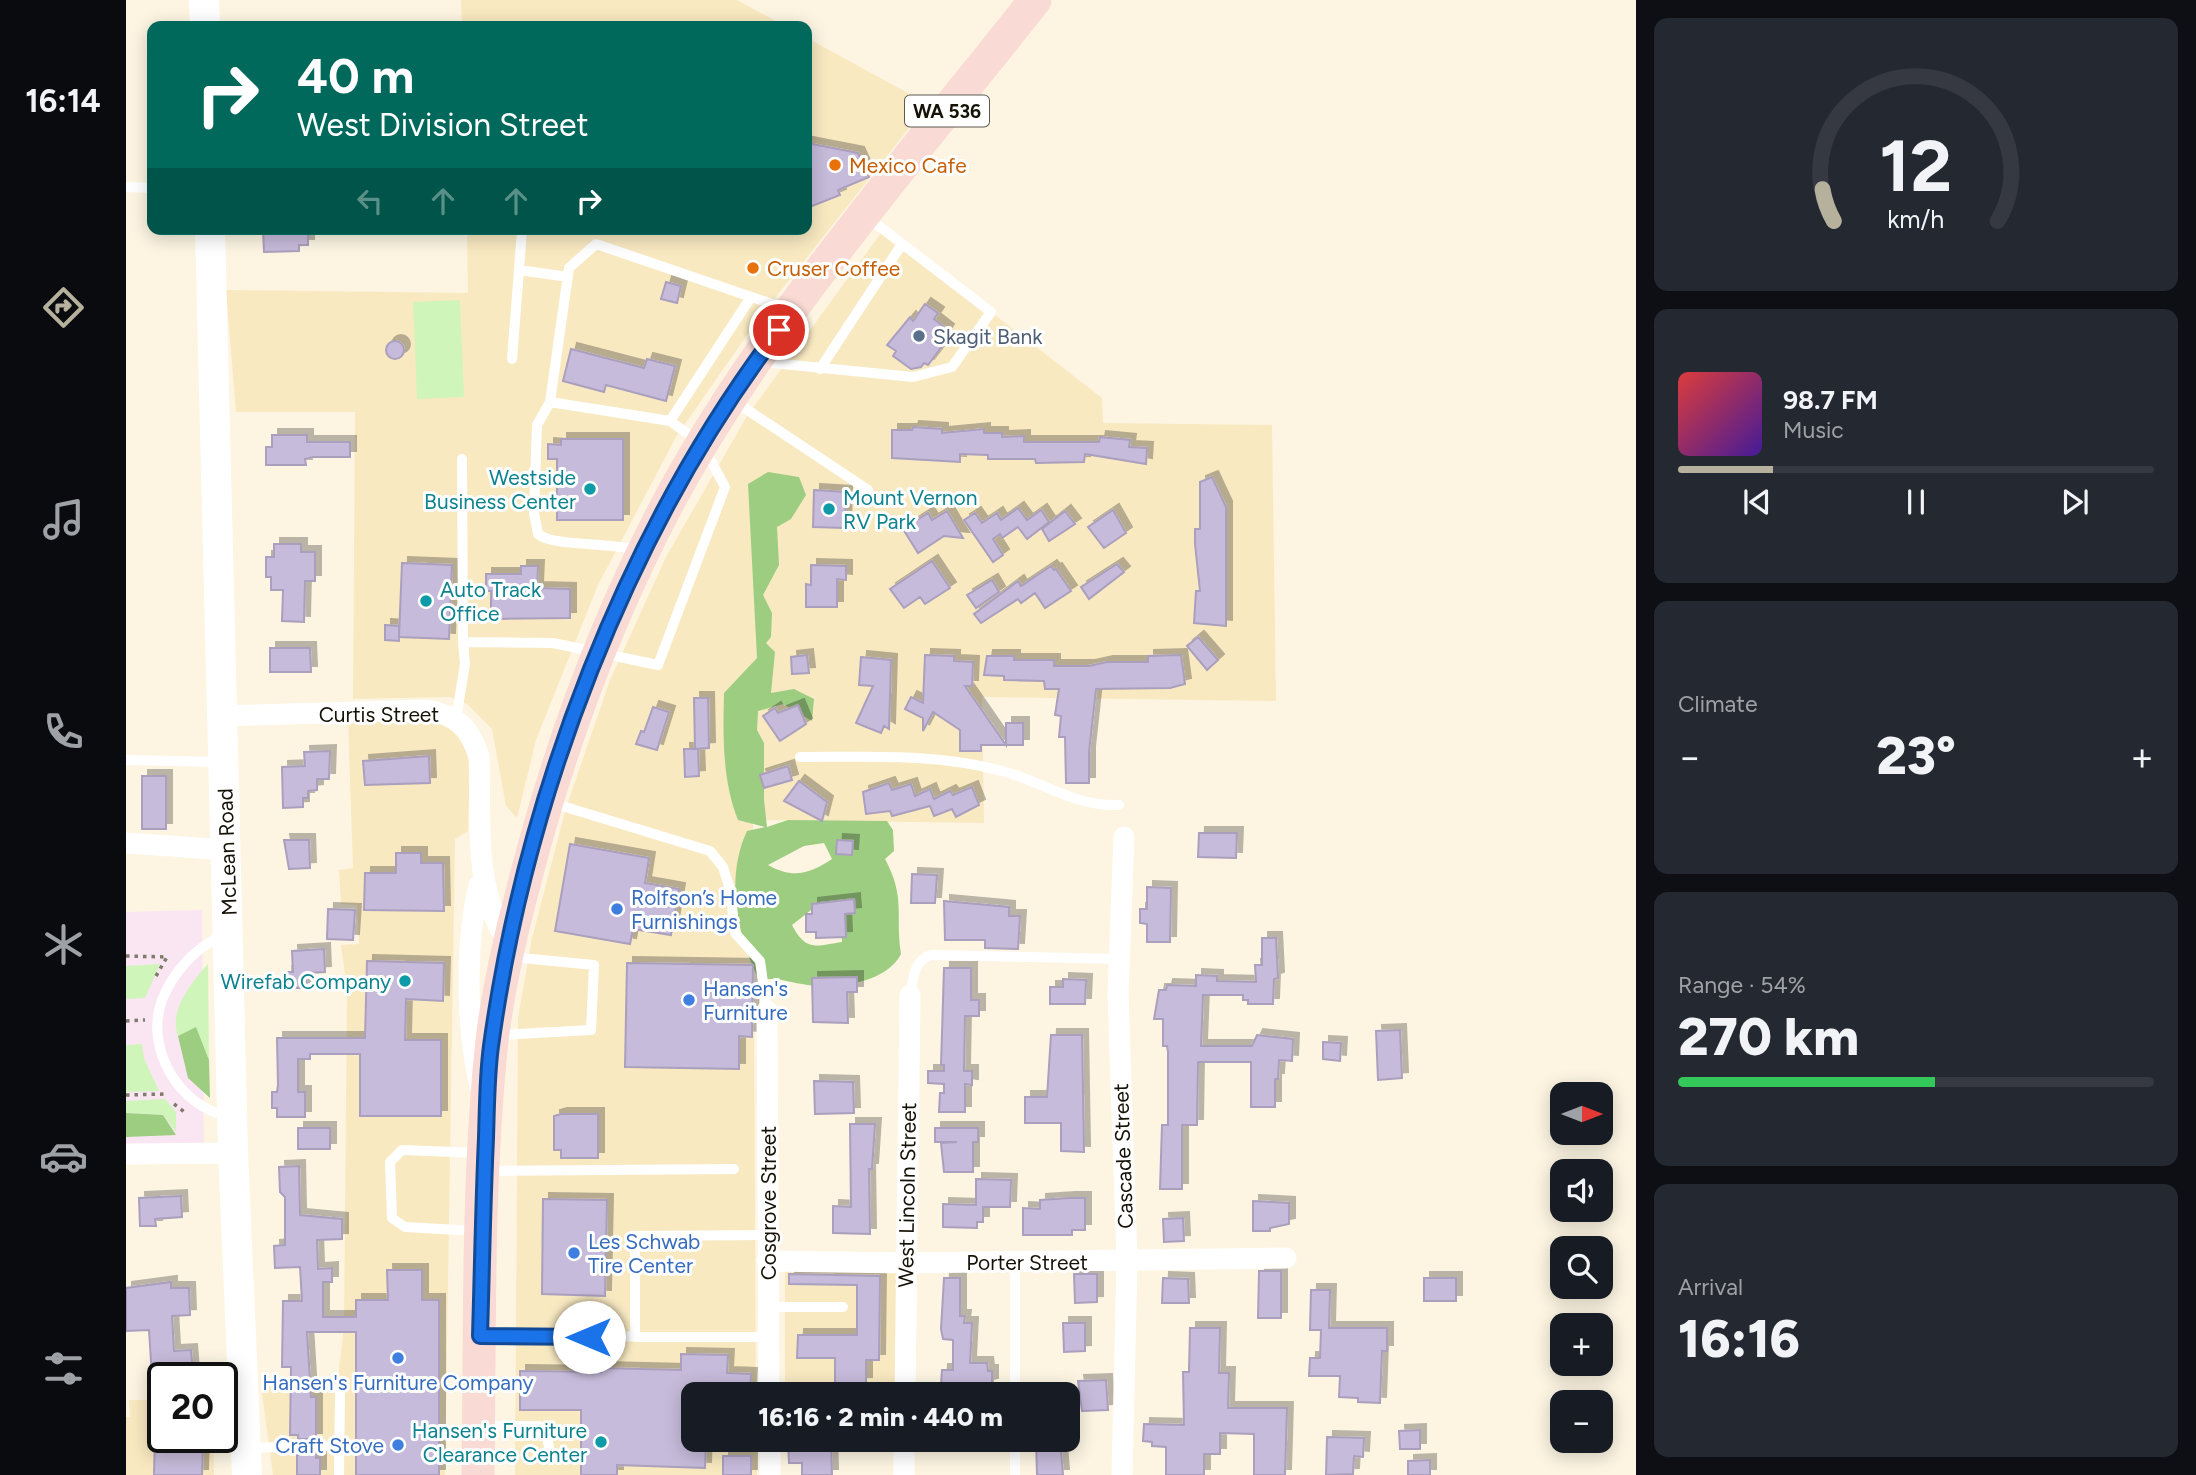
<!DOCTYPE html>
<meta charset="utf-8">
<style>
body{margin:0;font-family:Figtree,sans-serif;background:#242831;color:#f1f3f6;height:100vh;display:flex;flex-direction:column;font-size:26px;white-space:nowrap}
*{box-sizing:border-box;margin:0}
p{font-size:23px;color:#9ea1a6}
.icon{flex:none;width:38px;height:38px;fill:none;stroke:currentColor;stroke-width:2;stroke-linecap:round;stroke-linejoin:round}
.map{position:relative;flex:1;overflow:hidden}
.panel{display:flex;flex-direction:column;gap:18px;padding:18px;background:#0d0f14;width:560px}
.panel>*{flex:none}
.top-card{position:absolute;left:21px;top:21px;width:665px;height:214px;border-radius:14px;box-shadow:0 4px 18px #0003;background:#00695c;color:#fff;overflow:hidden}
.needle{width:46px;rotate:90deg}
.tools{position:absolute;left:1424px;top:1082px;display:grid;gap:14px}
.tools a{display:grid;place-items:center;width:63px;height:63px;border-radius:14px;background:#171b24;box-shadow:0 4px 18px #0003;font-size:35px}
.speed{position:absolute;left:21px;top:1362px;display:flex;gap:14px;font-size:35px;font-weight:700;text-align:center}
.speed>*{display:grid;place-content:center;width:91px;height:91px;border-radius:50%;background:#171b24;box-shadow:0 4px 18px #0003;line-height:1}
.speed .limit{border:4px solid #111;border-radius:10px;background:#fff;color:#111}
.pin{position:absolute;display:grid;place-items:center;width:60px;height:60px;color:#fff;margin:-30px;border:4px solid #fff;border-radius:50%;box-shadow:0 2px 7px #0007}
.me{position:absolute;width:77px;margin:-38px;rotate:270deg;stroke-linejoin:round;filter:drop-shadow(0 0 5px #0008)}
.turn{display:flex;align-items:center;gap:24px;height:147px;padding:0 35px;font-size:32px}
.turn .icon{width:91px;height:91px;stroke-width:2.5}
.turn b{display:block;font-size:49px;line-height:60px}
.lanes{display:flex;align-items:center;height:66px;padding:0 35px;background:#0003;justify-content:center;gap:35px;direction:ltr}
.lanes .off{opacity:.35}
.big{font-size:52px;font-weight:800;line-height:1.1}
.panel .tile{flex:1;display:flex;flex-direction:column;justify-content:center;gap:10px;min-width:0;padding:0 24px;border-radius:14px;background:#242831}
.panel .dial{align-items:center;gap:0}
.dial svg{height:182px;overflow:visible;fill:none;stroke:#363941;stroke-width:7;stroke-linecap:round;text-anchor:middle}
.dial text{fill:#f1f3f6;stroke:none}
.song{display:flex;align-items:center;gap:21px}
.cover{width:84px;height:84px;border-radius:10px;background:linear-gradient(135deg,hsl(0 70% 55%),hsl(260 70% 35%))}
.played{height:7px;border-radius:4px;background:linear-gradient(90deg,#b6b19c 20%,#363941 20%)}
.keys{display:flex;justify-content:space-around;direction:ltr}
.heat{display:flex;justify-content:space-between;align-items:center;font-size:38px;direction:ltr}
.charge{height:10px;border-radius:5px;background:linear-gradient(90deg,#34c759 54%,#363941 0)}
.trip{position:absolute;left:555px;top:1382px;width:399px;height:70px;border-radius:14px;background:#171b24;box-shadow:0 4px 18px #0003;font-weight:800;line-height:70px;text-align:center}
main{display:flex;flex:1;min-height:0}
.dock{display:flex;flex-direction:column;width:126px;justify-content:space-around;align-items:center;background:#090b0e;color:#9ea1a6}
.dock .icon{width:49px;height:49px}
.dock .active{color:#b6b19c}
.dock b{font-size:32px;color:#f1f3f6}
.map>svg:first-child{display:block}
.built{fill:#f8e9c1}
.education{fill:#fae5f3}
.green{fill:#d0f5bb}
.forest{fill:#9dcd81;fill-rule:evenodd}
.building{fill:#c6bbda;stroke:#aa9fbd;stroke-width:2;filter:url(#shadow)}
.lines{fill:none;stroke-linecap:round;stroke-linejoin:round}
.path{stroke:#817b6c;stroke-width:3.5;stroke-dasharray:3.5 5;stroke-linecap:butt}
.lane{stroke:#fff;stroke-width:10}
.street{stroke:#fff;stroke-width:21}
.secondary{stroke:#fff;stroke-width:30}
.primary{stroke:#fadad4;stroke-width:33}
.route-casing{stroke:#114b97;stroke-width:18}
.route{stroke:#1a73e8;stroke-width:12}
.food-dot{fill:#e8710a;stroke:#fff;stroke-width:2.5}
.service-dot{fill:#5c6f8a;stroke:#fff;stroke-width:2.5}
.culture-dot{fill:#0f9aa8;stroke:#fff;stroke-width:2.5}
.shop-dot{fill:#3f7fe0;stroke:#fff;stroke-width:2.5}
.labels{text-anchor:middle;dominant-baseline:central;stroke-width:6;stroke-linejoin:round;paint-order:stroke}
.shield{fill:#fff;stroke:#5c5951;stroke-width:2}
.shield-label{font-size:19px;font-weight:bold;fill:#161207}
.food-label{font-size:21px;fill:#c56008;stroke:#fff;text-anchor:start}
.service-label{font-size:21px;fill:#4e5e75;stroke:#fff;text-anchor:start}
.culture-label{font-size:21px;fill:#0d838f;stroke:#fff;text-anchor:end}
.street-label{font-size:21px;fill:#161207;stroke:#fff}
.shop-label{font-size:21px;fill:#366cbe;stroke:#fff;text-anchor:start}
</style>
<main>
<nav class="dock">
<b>16:14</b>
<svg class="icon active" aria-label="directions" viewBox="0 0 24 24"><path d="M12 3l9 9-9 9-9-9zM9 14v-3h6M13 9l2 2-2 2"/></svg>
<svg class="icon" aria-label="music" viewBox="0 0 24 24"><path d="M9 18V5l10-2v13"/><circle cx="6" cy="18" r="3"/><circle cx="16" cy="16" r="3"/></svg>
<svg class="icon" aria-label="phone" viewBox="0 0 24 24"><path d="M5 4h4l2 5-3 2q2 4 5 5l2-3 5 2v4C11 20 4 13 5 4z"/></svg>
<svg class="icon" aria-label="climate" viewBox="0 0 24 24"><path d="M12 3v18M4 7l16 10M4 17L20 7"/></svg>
<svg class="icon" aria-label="car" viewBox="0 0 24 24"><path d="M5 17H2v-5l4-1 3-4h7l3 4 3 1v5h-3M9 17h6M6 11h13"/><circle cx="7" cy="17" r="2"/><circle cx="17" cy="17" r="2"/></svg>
<svg class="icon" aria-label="filters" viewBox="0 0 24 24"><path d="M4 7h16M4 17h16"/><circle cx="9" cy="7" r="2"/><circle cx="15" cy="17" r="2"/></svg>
</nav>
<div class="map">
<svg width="1510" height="1475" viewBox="0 0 1510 1475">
<defs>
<filter id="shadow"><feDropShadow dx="6" dy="-6" stdDeviation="0" flood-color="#0004"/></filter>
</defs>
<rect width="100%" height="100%" fill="#fdf5e2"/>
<path class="built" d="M335,0H611L659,26H336Z
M681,38L802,104L630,322L550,437L472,585L410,740L391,818L380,806L366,729L341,704L324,697L227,699L229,412H110L100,290L342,293L341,229H681Z
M758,229L976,398L977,423L1146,425L1150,701L856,697L858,823L627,820L630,1395H567V1440H631V1475H389L392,1018L406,938L440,808L484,680L540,557L621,416Z
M222,721H308L334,733L344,761L342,831L329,839L319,1475H147L135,1386L211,1387L218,1327L221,989L215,945L233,944L231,905L215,904L213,870L227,868Z
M773,1266L775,1395H659V1267Z
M3,1400H37V1437H87L88,1475H0V1417H4Z"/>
<path class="education" d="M76,910L78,1156L0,1159V912Z"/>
<path class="green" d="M334,300L338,397L291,399L287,302Z
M34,964L19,998L0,999V966Z
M82,964L83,1060L70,1028L52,1036C42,1011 67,980 82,964Z
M16,1044L18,1058L33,1091L0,1092V1045Z
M39,1099L50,1112V1132L37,1115L0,1113V1101Z"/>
<path class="forest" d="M642,472L673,477L680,495L665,519L651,527L653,565L637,595L646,613L645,637L640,643L649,652L645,693L668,689L688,699L686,721L657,704L632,711L631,730L638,743V800L641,827L662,820L761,821L767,830L768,851L759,859C780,898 769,914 775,954C760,984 707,990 676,984C656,981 655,977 633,980C611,935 599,878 621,831L639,827L612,820C596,780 597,735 598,693L631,658L622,484ZM698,843L706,859C683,874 667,879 642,865L678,846ZM694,903L714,907L716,942C690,946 680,952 666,925Z
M70,1027L83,1060L84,1098L62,1078L52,1036Z
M0,1113L37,1115L50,1135L0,1137Z"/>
<path class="building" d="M681,143L732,153L743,177L712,190L714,195L681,208Z
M137,229L182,230V245H173V251L138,252Z
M540,282L555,286L551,303L535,299Z
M799,304L812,313L808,319L822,330L814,342L817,345L802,365L798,363L795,367L785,369L767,356L770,351L761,345L784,317L787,321Z
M260 350a9 9 0 1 1 18 0a9 9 0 1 1-18 0Z
M445,349L518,368L521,359L549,366L540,401L480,385L478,392L437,381Z
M787,427L816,429V433L858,429V433H876V437L898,436V442H973L974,437L1004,440L1003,447L1021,448L1020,464L959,454L958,462L910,463L909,459H862V455L834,454V462L766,458V430H786Z
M146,435H181V442H224V457H187L179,459L180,465H140V447H146Z
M435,439H497V520H431V459H422V444L435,445Z
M1086,477L1100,507V626L1068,623L1070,591H1074L1069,544V529H1074V482Z
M688,490L720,492L719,528L687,527Z
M892,508L901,520L915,510L923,522L901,539L892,527L876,538L874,534L867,539L877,555L867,562L838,520L849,513L856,523L871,513L875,520Z
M987,510L1000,533L978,548L962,527Z
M821,511L837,538L818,536L792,553L777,529L802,513L806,520Z
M939,511L949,524L923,541L916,529Z
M148,544H175V552H189V581H179L178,622L156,621L157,590H145V577H140V557H148Z
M806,561L824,588L799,604L794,597L778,608L764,589Z
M276,563L326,565L323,639L273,637Z
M991,564L998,572L963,599L955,587Z
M685,565L720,566V580L711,579V607H680V584L685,585Z
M395,566H412L411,588L444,589V618L365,619V591H360V574H395Z
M925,566L928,570L930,569L945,591L919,608L909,593L895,603L892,599L855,623L848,614L892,581L895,586Z
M866,580L873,592L850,608L841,595Z
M259,625L273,626V641L259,640Z
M1072,637L1092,660L1081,670L1061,646Z
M144,648H184L185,672H144Z
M681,655L683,673L666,674L665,657Z
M799,655L828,656V661L847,662L846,686H839L880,745V723H897V745H855V751H834V730L807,712L797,731V718L779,709L785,697L797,703Z
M1055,655L1059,684L1044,688L970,689L963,752V783H940L939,737H933L935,716L929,715L933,689H919L918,681L878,680V676L858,675L861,656H888V660H928V666H963L981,662H1022V656Z
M735,657L765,660L763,729L758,726L755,733L730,723L747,686L733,685Z
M568,698H582L583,748L569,749Z
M672,705L680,724L654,741L637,716L649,708L652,713Z
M527,707L543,712L531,750L510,744L515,731L518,732Z
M558,749H572L573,776L559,777Z
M204,751L203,779H191V790L182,791V798H177V807L157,808L156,767L179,766L178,752Z
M303,756L304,783L239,785L237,761Z
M662,766L666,780L638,788L634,775Z
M16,776H40V829H16Z
M673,781L701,802L696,821L658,801Z
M763,783L766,790L785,784L789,796L804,789L808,799L824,791L827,795L846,787L853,805L830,817L826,809L808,816L804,806L766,816L764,811L740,814L737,792Z
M1073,833H1111L1110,858L1072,857Z
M158,840H183L184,868L163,869Z
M711,840L727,841L726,855L710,854Z
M444,844L523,858L519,883L553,889L545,935L507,929L504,944L429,931Z
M270,853H295V863H317L318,911L238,910L239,873H270Z
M786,874L811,875L809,903H785Z
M1021,887L1045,888L1044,942H1021V924L1014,923V909H1021Z
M728,899L729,913L719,914L720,937L690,938V932H680V914H686V904Z
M818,901L883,907V916H894L892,949L859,948V940H819Z
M202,909L229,910L227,940L201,939Z
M1136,938H1150L1152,978L1148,979L1147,1004H1122V1000H1117V995H1077L1075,1046H1126L1131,1035L1167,1039L1166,1061L1153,1060L1152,1079H1149V1107H1125V1062H1072L1071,1125H1056V1189H1034L1036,1125H1042V1052L1041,1046H1037V1019H1028L1033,990H1040L1041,985L1070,986V975L1091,976V981L1130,982L1129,965H1136Z
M198,949L199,972L180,973L181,988H160V972H167L166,951Z
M241,961L318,963L317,1001L280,999L279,1040H315V1116H234V1054H184V1059H172V1092H179V1117H151V1108H146V1092H151L152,1085L151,1038H239Z
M501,963L627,965L626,1037L613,1036V1069L499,1067Z
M818,968H845V1000H853V1016H839L838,1071H846V1085L839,1084V1112H813L814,1093H818V1084L802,1083V1071H818V1065H815Z
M731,977V992H721L722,1023L687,1022L686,978Z
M937,979L960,980L959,1004H924V987H937Z
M1274,1030L1276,1078L1252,1080L1250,1031Z
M925,1035H956L958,1152L935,1151V1123H899V1097H921Z
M1197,1042L1215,1043L1214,1061L1197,1059Z
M688,1081L727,1082L728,1113L689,1114Z
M435,1114H472V1158H435V1150H428V1116Z
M724,1124H749L746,1169H743L744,1234L707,1233V1206L725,1207Z
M172,1128H204V1149H172Z
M809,1128H852V1142H847V1172H818L815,1143L831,1142H809Z
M173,1166L174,1215L216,1219V1239L191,1240L192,1269L206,1268V1282H197V1317H230V1300H262L261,1270H296V1300H313V1475H230V1332H181L185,1397H190V1439H172V1435H164L165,1367H156L157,1301H176L174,1267L149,1268L148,1246L159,1245V1197L154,1192L153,1167Z
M850,1179L885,1180L884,1207H857V1222H851V1228L817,1227V1204L850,1205Z
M55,1196L56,1217L29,1219L30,1226H14L13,1198Z
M943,1198H959V1230H946V1235H897V1208L914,1209V1200Z
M417,1199L481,1200L479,1296L416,1294Z
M1127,1201L1163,1203V1224L1144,1228V1231H1127Z
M1057,1218L1058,1241L1038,1242L1037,1219Z
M1133,1271H1155V1318H1132Z
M663,1274L754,1276L753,1360H740V1383L709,1384V1358H671L672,1335H731V1285L663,1284Z
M948,1274H971V1302L949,1303Z
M818,1278H834V1316H839L838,1323H846L844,1363H861L862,1371H866V1384L861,1385V1394H847V1390H827V1384H815L816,1370H827V1340L817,1339L815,1329Z
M1037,1278L1062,1279L1063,1303H1036Z
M1298,1278H1330V1301H1298Z
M45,1282V1288H63L64,1315L46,1316L48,1351L65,1350L67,1375L26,1377L23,1330L0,1331V1288Z
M1185,1290H1204L1203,1328H1261V1351H1256L1254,1403L1232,1402V1398L1213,1397L1214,1376H1183L1184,1358H1194L1195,1330H1184Z
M937,1323H959V1351L938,1352Z
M1064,1328H1094L1093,1373H1103L1102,1408H1161L1159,1475H1128V1434L1094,1433V1454H1078V1475H1040V1447L1026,1446V1442L1017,1441L1018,1424L1058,1425L1057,1372H1063Z
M555,1354L602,1355L601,1373L625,1374L624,1395H567V1440H580L579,1468L491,1465V1475H455V1410H394V1371L475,1372V1368L555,1370Z
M980,1380L982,1410L956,1411L952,1381Z
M1294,1430V1449H1274L1273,1431Z
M29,1437H77L76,1475H28Z
M1201,1437L1238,1438L1237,1457L1228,1456L1227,1474L1200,1475Z
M705,1440L706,1475H676V1463H663L662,1441Z
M910,1440H934L937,1475H911Z
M190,1454V1458H194V1475H171V1455Z
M597,1456H625V1475H597Z
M1304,1460V1475H1282V1461Z"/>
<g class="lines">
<path class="path" d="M0,956L41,957L30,976
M0,1021L19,1020
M0,1095L39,1094
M48,1104L61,1114"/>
<path class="lane" d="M0,187L26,188
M393,270L396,229
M625,297L544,421L424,402L443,268L470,244L661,309
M386,359L393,270L442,277
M636,362L787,377L826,367L865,312L740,216
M694,369L776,244
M608,401L742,490
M424,402L411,425L408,513L412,534C426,547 490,542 515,551
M336,459L337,642L427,643L532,665L599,487L576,444L544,421
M330,719L339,664L337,642
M674,757C742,757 810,753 876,771C918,782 949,807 993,805
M0,760L95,762
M423,802L584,851L597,867L604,889L609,933L634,961L641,1011
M97,935C70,947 47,972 36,1000C18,1049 54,1108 103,1116
M784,995C787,979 788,960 805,955L995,959
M371,1035L465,1030L468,965L385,957
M361,1171L608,1169
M350,1231L279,1227L266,1218L264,1162L276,1150L353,1153
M889,1262V1395
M642,1307H717
M358,1336L642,1337
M509,1337V1236L641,1235
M356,1426H413L421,1437L424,1453
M889,1440V1475
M122,1448L213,1446
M213,1475L214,1390"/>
<path class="street" d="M96,716L301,710C330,715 344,727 353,757C355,814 348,877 374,929L387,934
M0,843L101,850
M353,885C339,945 340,1027 354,1086
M641,1011L643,1395
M0,1154L107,1153
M641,1261L780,1263L1160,1258
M779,1395L784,995
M644,1440V1475
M778,1475V1440
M996,1475L1001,1261L992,994L998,837"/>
<path class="secondary" d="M78,0L79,26
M84,229L107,1153L121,1475"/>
<path class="primary" d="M352,1475C354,1334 351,1191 365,1050C372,981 391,910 409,843C442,724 485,610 543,501C638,324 785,158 909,0"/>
</g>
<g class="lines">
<g class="route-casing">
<path id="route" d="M463,1337L354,1336C356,1270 357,1204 360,1138C361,1107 361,1076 365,1046C399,797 501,530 653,330"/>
</g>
<use href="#route" class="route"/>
</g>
<g class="food-dot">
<circle cx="709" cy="165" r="7"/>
<circle cx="627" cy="268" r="7"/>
</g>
<circle class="service-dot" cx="793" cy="336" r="7"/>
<g class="culture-dot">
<circle cx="464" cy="489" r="7"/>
<circle cx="703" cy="509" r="7"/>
<circle cx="300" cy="601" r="7"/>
<circle cx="279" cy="981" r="7"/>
<circle cx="475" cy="1442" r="7"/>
</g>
<g class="shop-dot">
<circle cx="491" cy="909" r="7"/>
<circle cx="563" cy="1000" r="7"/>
<circle cx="448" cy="1253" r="7"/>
<circle cx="272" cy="1358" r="7"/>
<circle cx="272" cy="1445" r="7"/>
</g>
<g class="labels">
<rect class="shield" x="779" y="95.5" width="84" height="31" rx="5"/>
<g class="shield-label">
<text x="821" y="111">WA 536</text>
</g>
<g class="food-label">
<text x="723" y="165">Mexico Cafe</text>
<text x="641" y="268">Cruser Coffee</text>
</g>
<g class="service-label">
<text x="807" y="336">Skagit Bank</text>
</g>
<g class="culture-label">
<text x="450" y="477">Westside<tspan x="450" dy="24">Business Center</tspan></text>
<text x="717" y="497" text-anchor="start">Mount Vernon<tspan x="717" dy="24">RV Park</tspan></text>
<text x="314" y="589" text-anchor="start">Auto Track<tspan x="314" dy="24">Office</tspan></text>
<text x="265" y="981">Wirefab Company</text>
<text x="461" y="1430">Hansen's Furniture<tspan x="461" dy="24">Clearance Center</tspan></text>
</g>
<g class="street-label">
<text x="253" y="714">Curtis Street</text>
<text transform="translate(101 852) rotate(-92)">McLean Road</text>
<text transform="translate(997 1156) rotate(-92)">Cascade Street</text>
<text transform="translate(781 1195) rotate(-89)">West Lincoln Street</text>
<text transform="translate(642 1203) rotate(-90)">Cosgrove Street</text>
<text x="901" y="1262">Porter Street</text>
</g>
<g class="shop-label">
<text x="505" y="897">Rolfson’s Home<tspan x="505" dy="24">Furnishings</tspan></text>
<text x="577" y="988">Hansen's<tspan x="577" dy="24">Furniture</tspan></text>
<text x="462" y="1241">Les Schwab<tspan x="462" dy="24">Tire Center</tspan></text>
<text x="272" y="1382" text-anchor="middle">Hansen's Furniture Company</text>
<text x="258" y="1445" text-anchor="end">Craft Stove</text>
</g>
</g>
</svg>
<div class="tools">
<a><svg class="needle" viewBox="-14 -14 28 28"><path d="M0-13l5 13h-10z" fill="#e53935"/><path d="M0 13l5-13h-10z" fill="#9ea1a6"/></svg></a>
<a><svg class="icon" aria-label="sound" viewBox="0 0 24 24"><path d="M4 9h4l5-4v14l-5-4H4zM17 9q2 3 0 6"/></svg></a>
<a><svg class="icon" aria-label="search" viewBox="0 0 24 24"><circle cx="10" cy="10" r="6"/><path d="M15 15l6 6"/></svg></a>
<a>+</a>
<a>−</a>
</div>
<div class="speed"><div class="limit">20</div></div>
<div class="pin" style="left:653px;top:330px;background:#d93025"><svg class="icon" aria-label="arrive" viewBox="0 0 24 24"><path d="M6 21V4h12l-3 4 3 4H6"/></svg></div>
<svg class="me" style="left:463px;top:1337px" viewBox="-20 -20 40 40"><circle r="19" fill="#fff"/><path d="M0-13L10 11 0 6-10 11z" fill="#1a73e8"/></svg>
<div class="trip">16:16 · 2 min · 440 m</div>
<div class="top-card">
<div class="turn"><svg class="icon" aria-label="right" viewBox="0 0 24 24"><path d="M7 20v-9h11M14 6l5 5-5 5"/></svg><div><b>40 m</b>West Division Street</div></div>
<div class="lanes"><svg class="icon off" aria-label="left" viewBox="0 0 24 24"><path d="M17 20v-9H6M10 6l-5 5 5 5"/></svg><svg class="icon off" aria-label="ahead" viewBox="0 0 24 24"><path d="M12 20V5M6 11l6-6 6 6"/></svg><svg class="icon off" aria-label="ahead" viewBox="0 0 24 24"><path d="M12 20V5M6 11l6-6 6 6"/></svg><svg class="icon" aria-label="right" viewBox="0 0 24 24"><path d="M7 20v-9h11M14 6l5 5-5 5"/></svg></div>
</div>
</div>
<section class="panel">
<div class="tile dial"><svg viewBox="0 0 100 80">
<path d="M14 69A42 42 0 1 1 86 69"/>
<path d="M14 69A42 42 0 0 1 9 55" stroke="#b6b19c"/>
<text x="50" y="56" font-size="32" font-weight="700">12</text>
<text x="50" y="72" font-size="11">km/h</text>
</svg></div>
<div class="tile">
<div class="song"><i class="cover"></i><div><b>98.7 FM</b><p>Music</p></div></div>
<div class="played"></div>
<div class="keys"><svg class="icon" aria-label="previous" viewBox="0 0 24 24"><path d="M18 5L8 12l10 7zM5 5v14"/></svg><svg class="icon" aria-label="pause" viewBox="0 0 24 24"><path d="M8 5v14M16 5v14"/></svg><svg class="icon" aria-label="next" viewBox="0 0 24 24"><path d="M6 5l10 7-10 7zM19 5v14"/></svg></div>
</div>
<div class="tile"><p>Climate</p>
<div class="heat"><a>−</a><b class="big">23°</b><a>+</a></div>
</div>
<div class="tile"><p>Range · 54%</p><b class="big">270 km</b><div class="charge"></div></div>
<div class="tile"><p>Arrival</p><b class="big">16:16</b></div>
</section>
</main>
